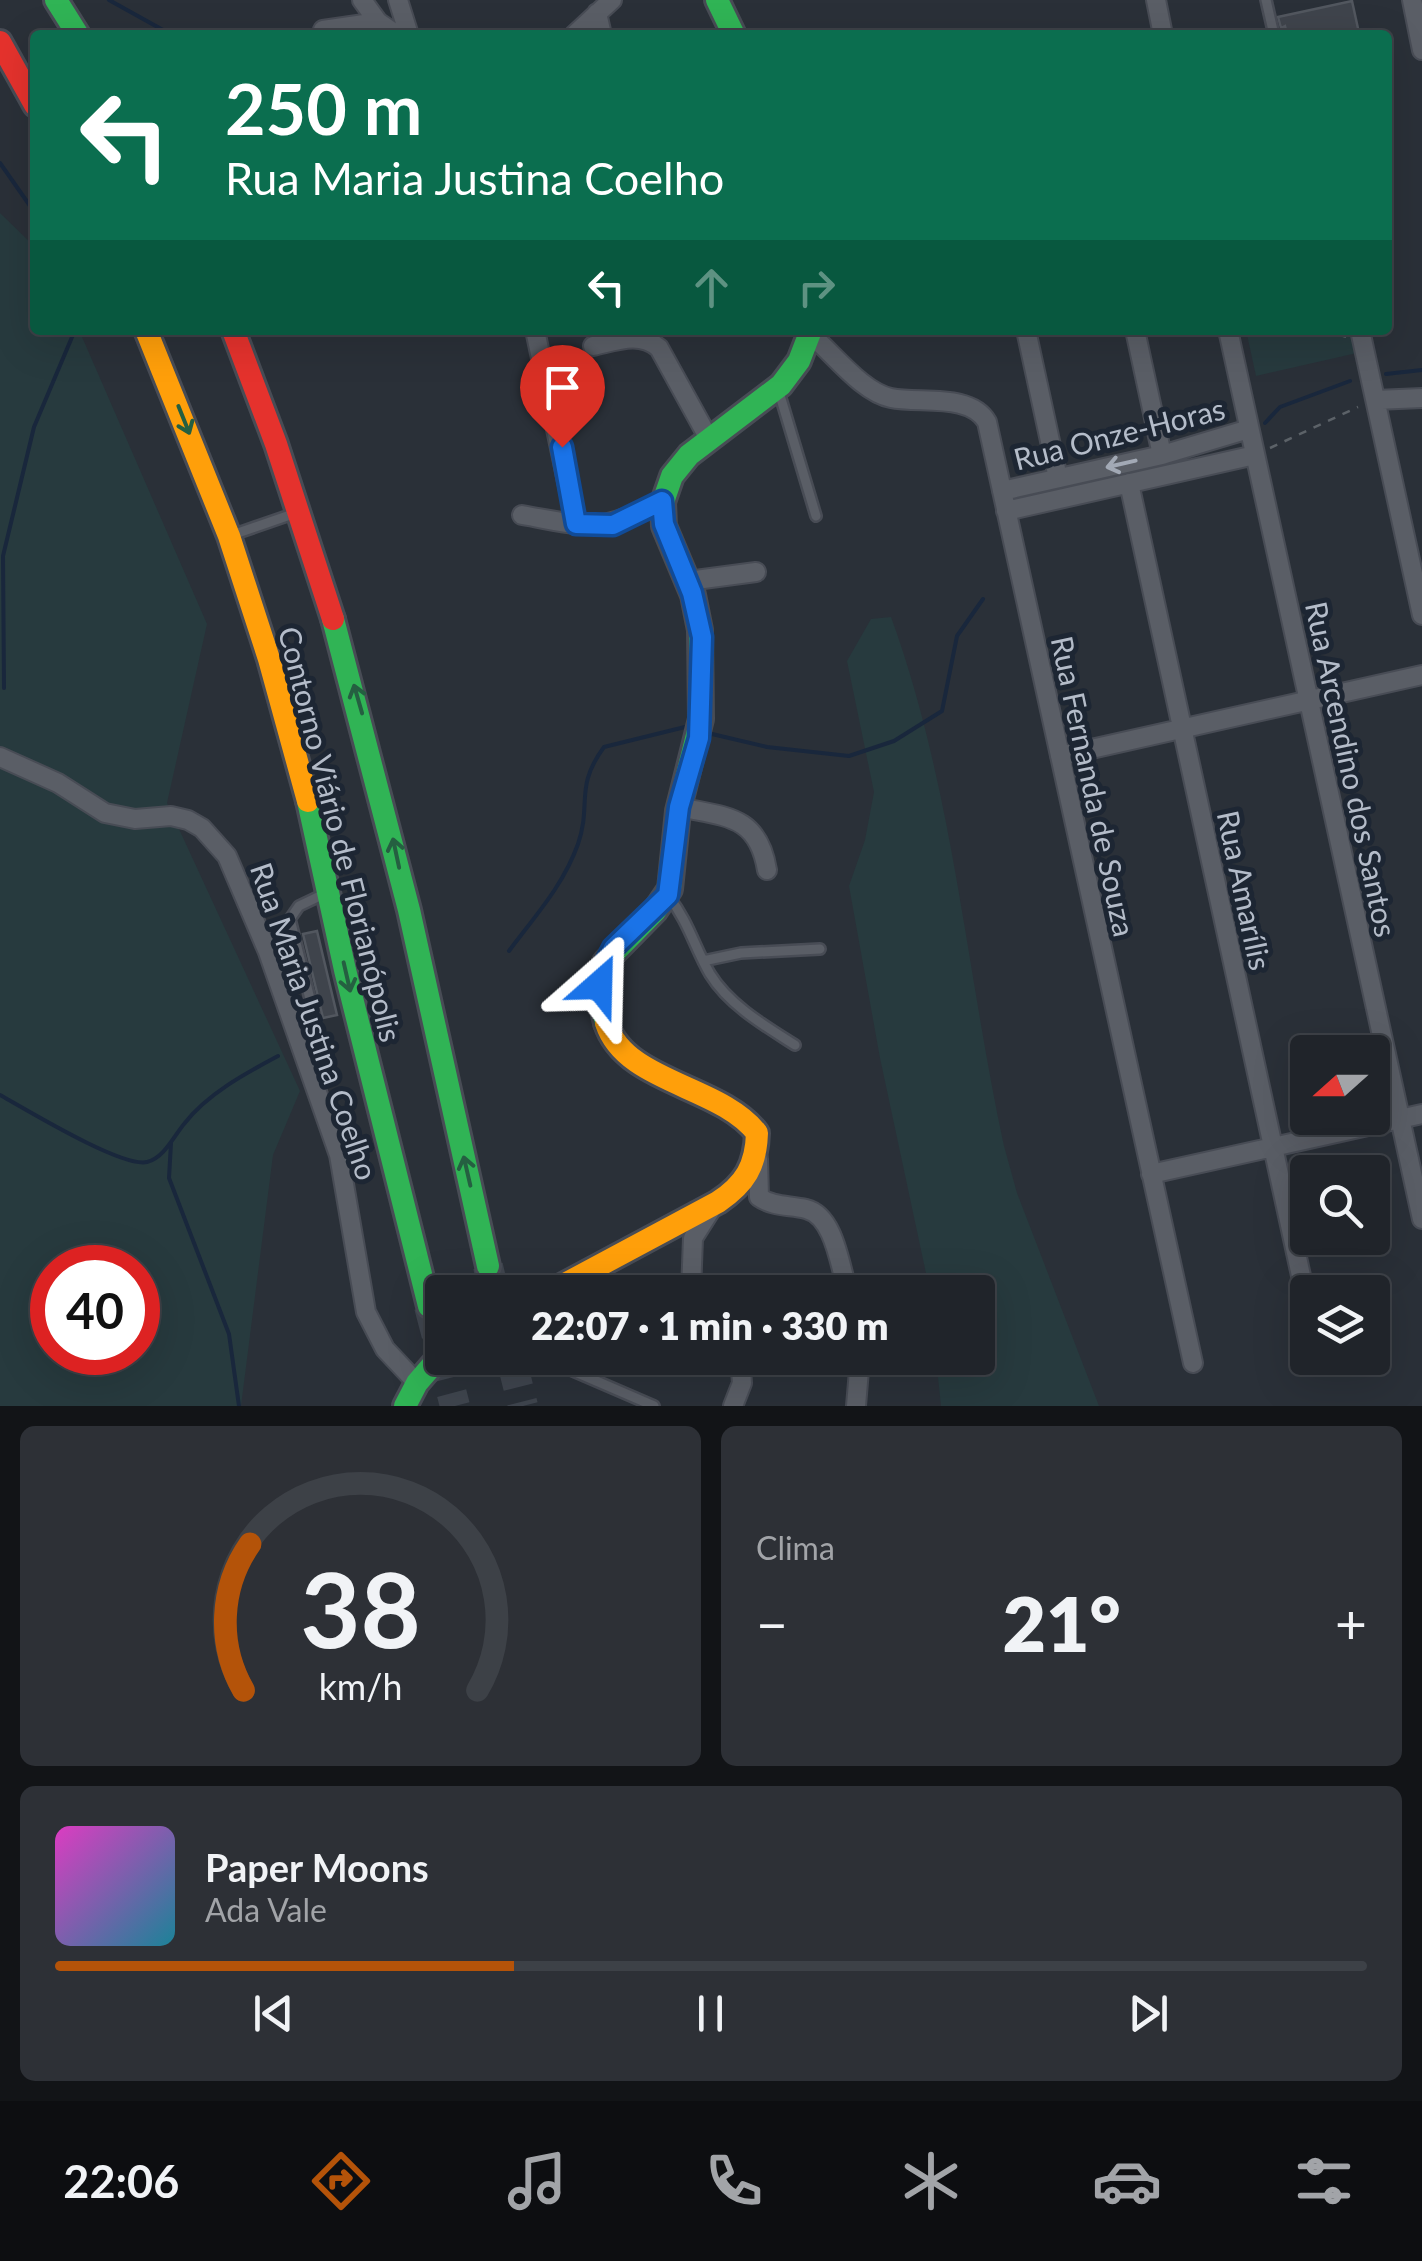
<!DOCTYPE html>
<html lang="pt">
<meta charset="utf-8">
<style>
body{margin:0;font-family:Lato,sans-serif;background:#2d3036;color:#f1f3f6;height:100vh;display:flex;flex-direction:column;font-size:38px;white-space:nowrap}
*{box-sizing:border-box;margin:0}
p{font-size:32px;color:#a2a4a8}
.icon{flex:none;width:55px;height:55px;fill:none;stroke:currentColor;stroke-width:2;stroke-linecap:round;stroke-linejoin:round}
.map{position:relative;height:1406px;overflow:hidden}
.details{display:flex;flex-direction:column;gap:20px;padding:20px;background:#121417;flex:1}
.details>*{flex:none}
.top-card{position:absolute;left:30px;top:30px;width:1362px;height:305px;border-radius:10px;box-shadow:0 10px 40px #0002,0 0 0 2px #3d4147;background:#0b6e4f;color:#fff;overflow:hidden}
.needle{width:65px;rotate:249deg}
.controls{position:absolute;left:1290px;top:1035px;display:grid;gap:20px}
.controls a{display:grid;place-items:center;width:100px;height:100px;border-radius:10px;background:#20242a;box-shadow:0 10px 40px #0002,0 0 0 2px #3d4147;font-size:50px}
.speed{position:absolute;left:30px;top:1245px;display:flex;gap:20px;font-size:50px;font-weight:700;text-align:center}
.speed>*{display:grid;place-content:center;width:130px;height:130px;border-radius:50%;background:#20242a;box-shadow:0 10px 40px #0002,0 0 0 2px #3d4147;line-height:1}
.speed .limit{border:15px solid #d22;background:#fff;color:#111}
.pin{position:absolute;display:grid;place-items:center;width:85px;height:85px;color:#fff;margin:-102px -42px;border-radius:50% 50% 50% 0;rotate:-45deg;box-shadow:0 0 10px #0007}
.pin .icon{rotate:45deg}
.me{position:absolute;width:110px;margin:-55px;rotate:25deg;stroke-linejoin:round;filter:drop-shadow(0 0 8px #0008)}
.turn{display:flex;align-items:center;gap:35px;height:210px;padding:0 30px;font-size:45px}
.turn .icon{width:130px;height:130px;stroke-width:2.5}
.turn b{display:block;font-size:70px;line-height:85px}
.lanes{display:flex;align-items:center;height:95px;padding:0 30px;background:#0003;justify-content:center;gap:50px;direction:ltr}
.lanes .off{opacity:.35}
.big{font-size:75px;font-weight:800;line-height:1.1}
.details .widget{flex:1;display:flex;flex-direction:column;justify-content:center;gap:15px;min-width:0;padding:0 35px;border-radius:15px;background:#2d3036}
.details .dial{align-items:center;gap:0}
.dial svg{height:260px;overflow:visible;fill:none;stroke:#3d4147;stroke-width:7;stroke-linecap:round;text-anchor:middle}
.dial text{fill:#f1f3f6;stroke:none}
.song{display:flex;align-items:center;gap:30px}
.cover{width:120px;height:120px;border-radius:15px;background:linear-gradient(135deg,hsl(310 70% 55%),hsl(190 70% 35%))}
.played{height:10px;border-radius:5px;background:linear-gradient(90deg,#b45309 35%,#3d4147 35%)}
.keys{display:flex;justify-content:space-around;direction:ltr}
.heat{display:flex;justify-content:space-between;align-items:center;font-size:55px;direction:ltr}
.details .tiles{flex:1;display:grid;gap:20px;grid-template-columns:1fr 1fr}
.widget:last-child{grid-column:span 2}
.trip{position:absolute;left:425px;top:1275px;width:570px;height:100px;border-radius:10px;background:#20242a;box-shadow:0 10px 40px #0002,0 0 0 2px #3d4147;font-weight:800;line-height:100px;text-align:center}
.tabs{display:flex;height:160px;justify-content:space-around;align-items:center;background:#0d0e11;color:#a2a4a8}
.tabs .icon{width:70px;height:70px}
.tabs .on{color:#b45309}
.tabs b{font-size:45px;color:#f1f3f6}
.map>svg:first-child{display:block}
.green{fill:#273a3e;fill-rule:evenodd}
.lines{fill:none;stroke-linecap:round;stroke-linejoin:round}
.stream{stroke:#19273c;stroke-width:4}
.building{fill:#3f444c;stroke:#52575f;stroke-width:2.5}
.highway-tunnel{stroke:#3f454e;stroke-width:30;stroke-dasharray:30 15;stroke-linecap:butt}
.lane-casing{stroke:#484c55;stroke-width:14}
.street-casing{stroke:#484c55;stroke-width:22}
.fast-casing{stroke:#484c55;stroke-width:28}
.slow-casing{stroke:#484c55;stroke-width:28}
.jam-casing{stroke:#484c55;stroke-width:28}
.path{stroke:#5c6268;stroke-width:2.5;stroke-dasharray:8 8;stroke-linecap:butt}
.lane{stroke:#5a5e66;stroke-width:9}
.street{stroke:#5a5e66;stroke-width:18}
.fast{stroke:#30b455;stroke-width:22}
.slow{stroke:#ff9f0a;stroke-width:22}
.jam{stroke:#e5322d;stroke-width:22}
.oneway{stroke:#255f41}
.oneway2{stroke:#a2a9b5}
.route-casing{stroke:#114b97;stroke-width:25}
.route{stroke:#1a73e8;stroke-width:18}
.labels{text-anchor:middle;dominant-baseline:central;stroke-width:10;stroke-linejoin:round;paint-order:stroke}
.street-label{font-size:30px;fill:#b4bcc9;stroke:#1d2633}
</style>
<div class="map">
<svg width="1422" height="1406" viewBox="0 0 1422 1406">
<rect width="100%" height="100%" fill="#2a3038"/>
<path class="green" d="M0,213L35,247V330H79L207,624L167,803L300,1091L273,1155L241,1406H0ZM52,1268H138V1352H52Z
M1246,330H1352L1357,353L1256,376Z
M891,617C953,787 966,970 1004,1146L1017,1193L1099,1406H941L936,1358H978V1292H930L880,1058L849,886L865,840L874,792L847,661L871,619Z"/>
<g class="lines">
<path class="stream" d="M109,0L172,35
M0,163L35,213
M1386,374L1422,370
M1265,423L1280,407L1350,381
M4,688L3,556L34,427L75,330
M712,734L767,747L849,756L894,741L942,711L957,636L983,599
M509,951C535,916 563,886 578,844C592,803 574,788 604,747L689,726
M0,1095C27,1110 122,1168 147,1162C164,1158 174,1136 184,1124C207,1094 246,1073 278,1056
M171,1143L169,1178L229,1334L239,1406"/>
</g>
<path class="building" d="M1352,1L1359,33L1287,35L1285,26L1281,28L1278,17Z
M317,931L337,1015L323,1018L303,934Z"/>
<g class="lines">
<path class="highway-tunnel" d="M488,1266L494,1292
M429,1306L455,1406
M511,1358L523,1406"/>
<g class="lane-casing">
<path id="lane" d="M1266,0L1274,35
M779,392L816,516
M232,535L293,514
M669,897C688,921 695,948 710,974C729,1005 765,1026 795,1045
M703,961L741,953L820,949
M317,1027L290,919L299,906L322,895
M543,1358L654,1406"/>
</g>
<g class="street-casing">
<path id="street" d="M362,0L378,22L397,35
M398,0L409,35
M1156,0L1163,35
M1412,0L1422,50
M597,13L602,35
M323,30L378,22
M574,35L612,0
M535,330L576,524
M1026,330L1058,478
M1135,330L1162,455
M1228,330L1422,1219
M1360,330L1422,615
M811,335C834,354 862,392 891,398C920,404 970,393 987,422L1193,1363
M593,346C616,341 640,331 659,348L708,437
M1376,400L1422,398
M1129,483L1308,1308
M1002,491L1162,455L1249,429
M1006,511L1255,455
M522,515C591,527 598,534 663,501
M688,581L756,572
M1060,756L1422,675
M0,757L58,783L105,813L135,819L171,816L188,820L202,828L227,856L268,952L339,1155L366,1312L385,1349L417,1383
M679,807C726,817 758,815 767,870
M758,1159L759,1197C773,1207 789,1205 806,1209C835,1216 840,1268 848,1292
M1151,1174L1422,1114
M691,1292L693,1238L712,1208
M733,1406L742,1383L740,1358
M856,1406L860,1358"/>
</g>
<g class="fast-casing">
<path id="fast" d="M56,0L78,35
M717,0L734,35
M333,619L409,910L488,1266
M308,801L345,970L429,1306
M606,1023L599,994L605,962L655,911L670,889L678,811L701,719L700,630L693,595L664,526L663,502L672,476L689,455L781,385L799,361L811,330
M405,1406L417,1383L442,1354"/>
</g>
<g class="slow-casing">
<path id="slow" d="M146,330L229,536L269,659L308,801
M550,1292L718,1202C745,1184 756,1166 757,1133C720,1085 625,1083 606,1023"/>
</g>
<g class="jam-casing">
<path id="jam" d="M0,42L35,105
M233,330L276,444L333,619"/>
</g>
<path class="path" d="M1323,330L1347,337
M1270,448L1358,407"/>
<use href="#lane" class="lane"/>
<use href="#street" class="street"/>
<use href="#fast" class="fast"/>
<use href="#slow" class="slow"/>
<use href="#jam" class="jam"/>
</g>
<defs><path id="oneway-shaft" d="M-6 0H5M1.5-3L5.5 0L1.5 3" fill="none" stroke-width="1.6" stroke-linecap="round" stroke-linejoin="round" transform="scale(2.5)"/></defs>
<g class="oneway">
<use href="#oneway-shaft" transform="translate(184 420) rotate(68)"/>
<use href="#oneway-shaft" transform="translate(358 699) rotate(-106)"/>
<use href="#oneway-shaft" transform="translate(396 853) rotate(-102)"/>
<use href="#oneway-shaft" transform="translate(347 977) rotate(77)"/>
<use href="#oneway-shaft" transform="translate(467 1171) rotate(-103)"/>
</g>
<use class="oneway2" href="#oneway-shaft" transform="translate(1121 464) rotate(167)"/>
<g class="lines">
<g class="route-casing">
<path id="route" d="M562,447L576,524L613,525L662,501L664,524L692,593L702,637L699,738L679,807L668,895L613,948L601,972L599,985"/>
</g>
<use href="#route" class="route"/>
</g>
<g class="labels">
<g class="street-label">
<text transform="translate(1119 433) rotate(-14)">Rua Onze-Horas</text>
<text transform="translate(1352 769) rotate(78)">Rua Arcendino dos Santos</text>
<text transform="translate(1094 786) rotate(78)">Rua Fernanda de Souza</text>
<text transform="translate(341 834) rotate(76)">Contorno Viário de Florianópolis</text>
<text transform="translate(1245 890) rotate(78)">Rua Amarílis</text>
<text transform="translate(315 1021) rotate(71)">Rua Maria Justina Coelho</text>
</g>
</g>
</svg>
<div class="controls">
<a><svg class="needle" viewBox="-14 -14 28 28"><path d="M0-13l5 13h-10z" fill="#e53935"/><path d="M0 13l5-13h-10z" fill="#a2a4a8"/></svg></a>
<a><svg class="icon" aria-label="search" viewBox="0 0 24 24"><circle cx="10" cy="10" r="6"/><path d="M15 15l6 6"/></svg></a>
<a><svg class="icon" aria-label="layers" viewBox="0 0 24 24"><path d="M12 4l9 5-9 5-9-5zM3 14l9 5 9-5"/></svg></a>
</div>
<div class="speed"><div class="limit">40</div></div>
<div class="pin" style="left:562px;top:447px;background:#d93025"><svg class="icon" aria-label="arrive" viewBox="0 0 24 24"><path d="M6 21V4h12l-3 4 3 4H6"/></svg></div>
<svg class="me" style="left:599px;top:985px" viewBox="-20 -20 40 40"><path d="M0-17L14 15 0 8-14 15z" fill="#1a73e8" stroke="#fff" stroke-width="4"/></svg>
<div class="trip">22:07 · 1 min · 330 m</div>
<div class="top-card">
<div class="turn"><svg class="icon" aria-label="left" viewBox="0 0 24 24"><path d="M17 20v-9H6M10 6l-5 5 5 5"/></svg><div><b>250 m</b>Rua Maria Justina Coelho</div></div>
<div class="lanes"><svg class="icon" aria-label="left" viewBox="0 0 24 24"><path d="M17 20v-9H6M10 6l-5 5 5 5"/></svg><svg class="icon off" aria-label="ahead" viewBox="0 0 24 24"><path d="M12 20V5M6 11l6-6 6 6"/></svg><svg class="icon off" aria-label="right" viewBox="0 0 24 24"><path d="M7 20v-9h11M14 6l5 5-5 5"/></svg></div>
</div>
</div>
<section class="details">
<div class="tiles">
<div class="widget dial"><svg viewBox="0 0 100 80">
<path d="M14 69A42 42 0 1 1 86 69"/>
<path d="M14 69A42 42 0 0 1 16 24" stroke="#b45309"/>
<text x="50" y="56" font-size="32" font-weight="700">38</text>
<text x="50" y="72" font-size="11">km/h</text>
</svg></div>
<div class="widget"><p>Clima</p>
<div class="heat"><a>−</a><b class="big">21°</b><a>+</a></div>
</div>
<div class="widget">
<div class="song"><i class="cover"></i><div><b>Paper Moons</b><p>Ada Vale</p></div></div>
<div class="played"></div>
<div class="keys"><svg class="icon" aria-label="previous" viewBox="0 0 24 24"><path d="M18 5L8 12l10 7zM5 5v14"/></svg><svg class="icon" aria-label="pause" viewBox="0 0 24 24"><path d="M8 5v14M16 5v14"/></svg><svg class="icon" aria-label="next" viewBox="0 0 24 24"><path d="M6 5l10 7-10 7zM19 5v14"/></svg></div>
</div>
</div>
</section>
<nav class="tabs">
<b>22:06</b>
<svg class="icon on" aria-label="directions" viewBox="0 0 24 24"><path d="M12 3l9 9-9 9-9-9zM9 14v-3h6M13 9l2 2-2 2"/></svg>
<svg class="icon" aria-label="music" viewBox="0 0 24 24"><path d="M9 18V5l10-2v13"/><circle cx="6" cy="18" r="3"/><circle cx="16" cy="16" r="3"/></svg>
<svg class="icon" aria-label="phone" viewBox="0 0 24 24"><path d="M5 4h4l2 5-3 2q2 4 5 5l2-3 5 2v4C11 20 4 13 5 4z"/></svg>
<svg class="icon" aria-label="climate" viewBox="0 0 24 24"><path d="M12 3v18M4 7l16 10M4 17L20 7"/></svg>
<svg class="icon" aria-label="car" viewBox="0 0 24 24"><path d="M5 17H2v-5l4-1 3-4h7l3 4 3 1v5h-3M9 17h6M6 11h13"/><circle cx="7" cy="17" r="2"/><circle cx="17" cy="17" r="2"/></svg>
<svg class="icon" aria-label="filters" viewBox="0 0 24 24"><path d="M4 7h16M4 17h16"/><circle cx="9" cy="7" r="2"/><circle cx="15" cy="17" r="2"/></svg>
</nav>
